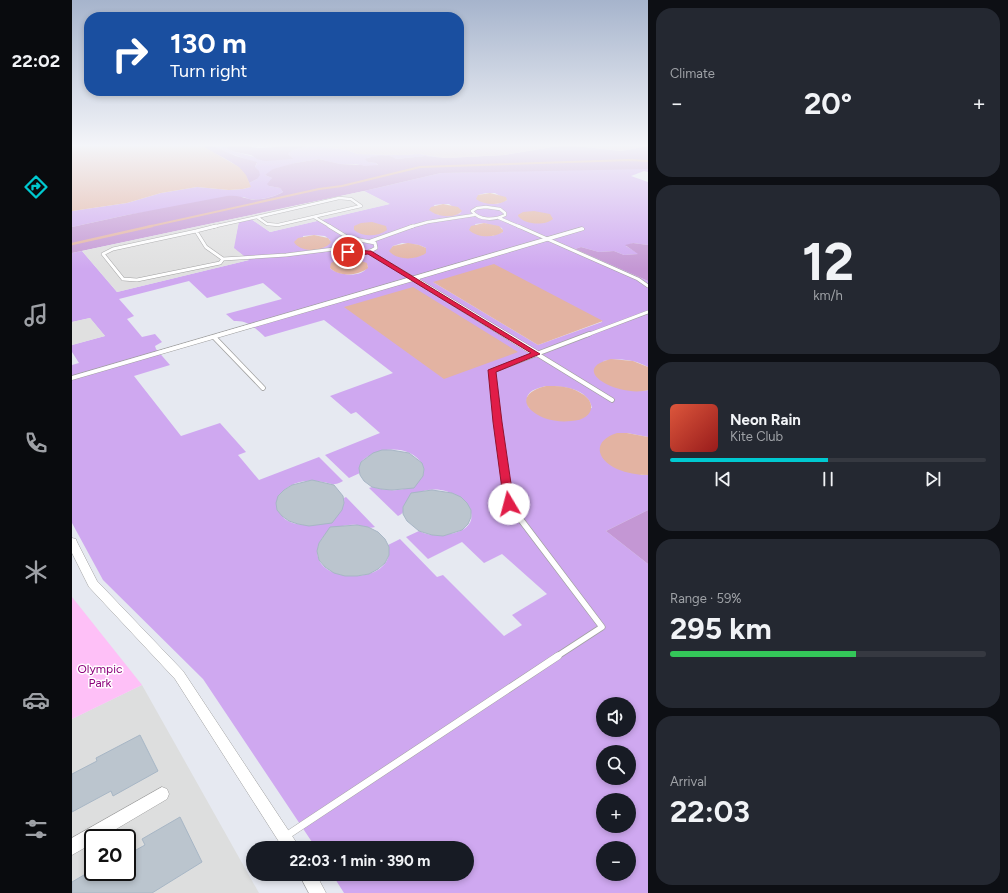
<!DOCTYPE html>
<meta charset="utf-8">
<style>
body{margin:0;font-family:Figtree,sans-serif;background:#242831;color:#f1f3f6;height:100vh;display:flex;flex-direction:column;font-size:15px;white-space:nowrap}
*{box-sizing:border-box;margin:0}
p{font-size:13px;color:#9ea1a6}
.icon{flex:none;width:22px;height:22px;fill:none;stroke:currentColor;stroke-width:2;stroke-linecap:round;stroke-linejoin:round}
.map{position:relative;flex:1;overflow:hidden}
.details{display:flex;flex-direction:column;gap:8px;padding:8px;background:#0d0f14;width:360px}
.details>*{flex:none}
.banner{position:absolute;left:12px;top:12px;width:380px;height:84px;border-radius:16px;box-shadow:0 2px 6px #0003;background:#1a4fa0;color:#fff;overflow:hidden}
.fabs{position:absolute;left:524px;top:697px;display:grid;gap:8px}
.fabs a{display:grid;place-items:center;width:40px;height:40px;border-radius:50%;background:#171b24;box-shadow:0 2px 6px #0003;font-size:20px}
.speed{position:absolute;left:12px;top:829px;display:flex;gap:8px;font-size:20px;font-weight:700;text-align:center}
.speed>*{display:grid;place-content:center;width:52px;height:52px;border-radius:50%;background:#171b24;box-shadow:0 2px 6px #0003;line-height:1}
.speed .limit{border:2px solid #111;border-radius:6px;background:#fff;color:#111}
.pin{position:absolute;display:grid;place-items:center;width:34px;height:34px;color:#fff;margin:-17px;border:2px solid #fff;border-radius:50%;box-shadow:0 1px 4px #0007}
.me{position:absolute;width:44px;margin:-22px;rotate:352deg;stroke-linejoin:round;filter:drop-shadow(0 0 3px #0008)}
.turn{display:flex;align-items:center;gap:14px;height:84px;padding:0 20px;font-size:18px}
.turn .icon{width:52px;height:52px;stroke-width:2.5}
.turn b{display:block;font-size:28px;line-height:34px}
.big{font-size:30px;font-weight:700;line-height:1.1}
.details .widget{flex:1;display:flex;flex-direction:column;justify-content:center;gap:6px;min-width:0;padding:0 14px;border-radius:16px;background:#242831}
.details .dial{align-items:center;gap:0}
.dial b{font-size:52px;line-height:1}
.song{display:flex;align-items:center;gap:12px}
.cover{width:48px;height:48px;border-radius:6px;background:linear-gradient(135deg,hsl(10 70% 55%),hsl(0 70% 35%))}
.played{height:4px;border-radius:2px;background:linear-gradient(90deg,#00c9d0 50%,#363941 50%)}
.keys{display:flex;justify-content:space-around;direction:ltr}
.heat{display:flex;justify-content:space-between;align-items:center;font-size:22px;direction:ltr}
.charge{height:6px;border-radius:3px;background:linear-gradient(90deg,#34c759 59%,#363941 0)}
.trip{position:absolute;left:174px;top:841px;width:228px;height:40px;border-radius:20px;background:#171b24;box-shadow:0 2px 6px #0003;font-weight:700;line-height:40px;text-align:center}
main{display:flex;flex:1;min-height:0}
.dock{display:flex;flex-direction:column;width:72px;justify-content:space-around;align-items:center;background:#090b0e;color:#9ea1a6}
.dock .icon{width:28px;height:28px}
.dock .selected{color:#00c9d0}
.dock b{font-size:18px;color:#f1f3f6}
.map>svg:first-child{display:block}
.residential{fill:#dddede;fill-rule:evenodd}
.grass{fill:#cfa8f0;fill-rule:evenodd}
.forest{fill:#c497d4}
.wetland{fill:#e1c1cf}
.park{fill:#fec0f7}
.parking{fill:#e0e0e0}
.water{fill:#e3b3a2}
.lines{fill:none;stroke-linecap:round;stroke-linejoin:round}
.stream-far1{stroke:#e3b3a2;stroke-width:2}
.stream{stroke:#e3b3a2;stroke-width:2.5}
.building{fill:#bbc5ce;stroke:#a7b6c5}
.lane-far4-casing{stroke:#a1a1a1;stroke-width:3.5}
.lane-far3-casing{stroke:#a1a1a1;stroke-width:4}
.lane-far2-casing{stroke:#a1a1a1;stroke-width:5.5}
.lane-far1-casing{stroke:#a1a1a1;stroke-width:7}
.lane-casing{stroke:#a1a1a1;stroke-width:8}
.street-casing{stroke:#a1a1a1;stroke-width:1}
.lane-far4{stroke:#fff;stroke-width:2.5}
.lane-far3{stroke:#fff;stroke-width:3}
.lane-far2{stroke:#fff;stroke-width:4}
.lane-far1{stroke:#fff;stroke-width:5.5}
.lane{stroke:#fff;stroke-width:7}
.street{fill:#fff;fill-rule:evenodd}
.route{fill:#e11d48;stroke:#92132f}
.labels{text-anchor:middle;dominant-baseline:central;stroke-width:3;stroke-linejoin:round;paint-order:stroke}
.near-park-label{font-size:12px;fill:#8b027b;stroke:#fff}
</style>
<main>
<nav class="dock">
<b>22:02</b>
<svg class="icon selected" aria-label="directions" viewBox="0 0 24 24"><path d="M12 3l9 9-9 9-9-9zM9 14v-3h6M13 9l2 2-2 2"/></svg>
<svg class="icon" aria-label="music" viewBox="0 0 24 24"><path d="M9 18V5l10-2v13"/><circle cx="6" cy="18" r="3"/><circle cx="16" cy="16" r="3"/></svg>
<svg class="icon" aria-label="phone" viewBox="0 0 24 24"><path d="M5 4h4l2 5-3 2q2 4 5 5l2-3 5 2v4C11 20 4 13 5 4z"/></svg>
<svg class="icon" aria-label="climate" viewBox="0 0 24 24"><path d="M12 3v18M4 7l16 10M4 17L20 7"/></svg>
<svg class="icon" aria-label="car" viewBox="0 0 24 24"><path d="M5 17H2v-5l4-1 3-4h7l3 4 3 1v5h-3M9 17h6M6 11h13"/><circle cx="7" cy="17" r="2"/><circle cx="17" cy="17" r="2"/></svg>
<svg class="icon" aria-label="filters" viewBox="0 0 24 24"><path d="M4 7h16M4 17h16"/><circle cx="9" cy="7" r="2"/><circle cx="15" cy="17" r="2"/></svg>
</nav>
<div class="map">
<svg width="576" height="893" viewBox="0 0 576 893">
<rect width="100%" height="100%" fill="#e6e9f1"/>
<path class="residential" d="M70,685L187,893H0V719ZM21,838H55V872H21Z"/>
<path class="grass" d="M132,144H159H157L163,152L183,157L220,159L216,154L221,150L236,146V145L275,150L285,154L328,155L347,154L374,158L353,156L324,159C318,153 303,157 295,158L296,162L304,163L306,166H292L284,164H268L247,159L223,163L193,175L200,178L197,186L208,188L211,192C201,197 183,203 172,197L55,215L0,227V211L55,203L89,193L125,187L157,190L171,189L178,187L177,183L185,179L183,167L185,163Z
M573,168L576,169V172L572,171L559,176L576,182V245L561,243L554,246L567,254L552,255L542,251L527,252L509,247L503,249L576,281V367C562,359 546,358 531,361L571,391L576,390V437L555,433H545L569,475H576V510L534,531L576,564V893H272L260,874H395V848H244L131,679L31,580L0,523V365L7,363L0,352V345L33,336L18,318L0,322V253L10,251L45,292L177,260L161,248L167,221L179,219L198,232L317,204L292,191L369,173ZM414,193H423L435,200L425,204L410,202L406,195ZM371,204H377L389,213L381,215H366L362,205ZM412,223L430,228L431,232L420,236L408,235L403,224ZM242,235L253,236L258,240L250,248H231V236ZM330,243L347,245L354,248L318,251L321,246ZM273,258H280L296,266C292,278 266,276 258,268L267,259ZM117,281L135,298L191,283L210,299L154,314L162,321C176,320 183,328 193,337L252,320L321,373L258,396L279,414L284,412L308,433L253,455L277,478L288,473L289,462C303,447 338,443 350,464C353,469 352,474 349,478C338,494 316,491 300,487L297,488L326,516C337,511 336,497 348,492C387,478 425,526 377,534C367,536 357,536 347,531L334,537L356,559L390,542L412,563L430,554L475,594L440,615L450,625L432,636L371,575L365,577L328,539L316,545C327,586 237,586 246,547C248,539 254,533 261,529C268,526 278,524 285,525C291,526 297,529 303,527L274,497L272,498C276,527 203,538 206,502C207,494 211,490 218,486C228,480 240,480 251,482C254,482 259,485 263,484C265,484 269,482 271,481L247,457L187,480L166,455L174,452L148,423L109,436L62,376L98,365L84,349L83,346L90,342L83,334L70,337L55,319L62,316L47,299ZM361,282L530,321V322L466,345ZM474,386C491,386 516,388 520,408H457C450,393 461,389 474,386ZM531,704H557V730H531ZM531,752H557V778H531ZM531,800H557V826H531ZM531,848H557V874H531Z"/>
<path class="forest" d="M127,144H136L164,156L185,162L183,167L187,171L188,175L185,179L177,183C170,161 144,157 127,144Z
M157,144C168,142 177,148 188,148C204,148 220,143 236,145V146L221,150L216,154L221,159L193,161L185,159L179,155L163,152L155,148Z
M486,146H505L549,151L576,146V169L369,173L292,191L0,253V227L55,215L155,196C164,195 169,197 177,199C187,201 202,197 211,192L208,188L197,186L195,184L200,178L193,175L201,169L223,163L247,159L268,164L290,165L292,166L306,165L304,163L296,162L293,159C301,156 318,153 324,159L353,156L374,158L432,155Z
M561,243L576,245V281L503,249L509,247L527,252L542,251L552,255L566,254L553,245Z
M576,510V564L534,531Z"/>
<path class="wetland" d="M230,144H459L464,146L483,144L536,146L576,144V146L549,151L505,146H486L432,155L374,158L347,154L328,155L285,154L275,150Z"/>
<path class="park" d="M0,597L70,685L0,719Z"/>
<path class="parking" d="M292,191L318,204L198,232L179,219L167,221L162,248L177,260L45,292L10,251Z
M18,318L33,336L0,345V322Z"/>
<path class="water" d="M0,144H127L167,167L174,175L179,187L171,189L157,190L125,187L89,193L55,203L0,211Z
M418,193L434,197L435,200C427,206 412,205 404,199L406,195Z
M371,204L386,207L390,211C383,219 365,217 357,210L359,207Z
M462,211L478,214L481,219C473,226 453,225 446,216V215L451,212Z
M300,222L314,226L315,230C306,237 290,237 282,230V226L289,223Z
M412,223L427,226L431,230V232C422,238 405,238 397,230L399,226Z
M242,235L256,238L259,242C252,252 228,253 222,242L226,238Z
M336,243L347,245L354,248V253C345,260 325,261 317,251L321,246Z
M280,258L295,263L296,268C286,276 267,277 258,268L259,263L267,259Z
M422,264L531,321L466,345L361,282Z
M341,287L446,352L372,379L272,307Z
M539,359L561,361L576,367V390C548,398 494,370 539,359Z
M474,386C485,386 497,386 507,392C527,402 521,420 499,421C490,422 481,421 472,418C448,408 448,392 474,386Z
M545,433H555L576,437V475C565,475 555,473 545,469C524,459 520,441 545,433Z"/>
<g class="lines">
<path class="stream-far1" d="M75,227L247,189L270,186L348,167L558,160L576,161"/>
<path class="stream" d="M0,244L80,226"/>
</g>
<path class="building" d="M310,450H319L337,453L350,463L352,469L351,476L342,488L320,490L309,489L300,487L292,481L288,475L287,468L289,462L301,453Z
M240,480L262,485L271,496L272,503L270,510L260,523L237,526L226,524L217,521L210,516L205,510L204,503L206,496L212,490L220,485Z
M360,490L380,493L389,497L395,503L399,510V517L396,524L390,530L371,536L360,535L347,531L335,521L331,514V507L339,493Z
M285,525L296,527L306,532L313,539L317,547V555L313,563L306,569L297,574L285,576H273L262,573L253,567L247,560L245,551L247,543L258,527Z
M68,735L86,771L41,796L39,791L0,812V774L25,761L24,758Z
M108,817L130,862L80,893H0V882L17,872H55V855L73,845L70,839Z"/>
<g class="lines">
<g class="lane-far4-casing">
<path id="lane-far4" d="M267,198L279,199L289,206L206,225L195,224L185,217Z
M414,207L428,209L433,213V215C423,220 407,221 400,211L405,208Z
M242,217L259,227
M427,218L448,227
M140,227L185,217
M338,227L356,222L402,215"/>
</g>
<g class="lane-far3-casing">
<path id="lane-far3" d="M144,226L124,231L134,247L151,259L214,255L270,248
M257,226L280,240
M446,226L566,279L576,286
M124,231L41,249L31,254L51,279L65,280L148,263L151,259
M283,239L303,243L304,248C293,255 280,255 270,248V244Z
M299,241L341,226
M297,252L341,278
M515,335L576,312"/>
</g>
<g class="lane-far2-casing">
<path id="lane-far2" d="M142,337L191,388
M465,354L540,400
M433,475L420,371L517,334"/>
</g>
<g class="lane-far1-casing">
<path id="lane-far1" d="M433,474L437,504L530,627L484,657"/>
</g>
<g class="lane-casing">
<path id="lane" d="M214,836L486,656"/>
</g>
<g class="street-casing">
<path id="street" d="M510,227L512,228V230L347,279L468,352V356H462L341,281L0,380V376Z
M0,538L4,539L5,542L25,581L111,671L228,848H211L103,679L17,587L0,553Z
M90,787L95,789L97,794L95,799L29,838H21V843L0,855V838Z
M227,874H244L254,893H237Z"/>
</g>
<use href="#lane-far4" class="lane-far4"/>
<use href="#lane-far3" class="lane-far3"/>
<use href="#lane-far2" class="lane-far2"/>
<use href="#lane-far1" class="lane-far1"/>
<use href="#lane" class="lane"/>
<use href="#street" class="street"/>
</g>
<linearGradient id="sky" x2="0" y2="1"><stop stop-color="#a6b4cc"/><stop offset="0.54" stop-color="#f4f5f9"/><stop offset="1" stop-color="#f4f5f9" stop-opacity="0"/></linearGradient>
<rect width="576" height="269" fill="url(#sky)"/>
<path class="route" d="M274,250L299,251L468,354L424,372L430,422L442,504L441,506L437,507L432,504L421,422L416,370L459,353L296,254C288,255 281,255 274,253Z"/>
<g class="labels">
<g class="near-park-label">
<text x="28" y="669">Olympic<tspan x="28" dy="14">Park</tspan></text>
</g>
</g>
</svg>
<div class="fabs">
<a><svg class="icon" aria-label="sound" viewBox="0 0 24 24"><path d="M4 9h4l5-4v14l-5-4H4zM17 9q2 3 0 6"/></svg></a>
<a><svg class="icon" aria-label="search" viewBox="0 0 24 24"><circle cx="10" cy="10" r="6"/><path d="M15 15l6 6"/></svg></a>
<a>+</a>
<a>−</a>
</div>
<div class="speed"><div class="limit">20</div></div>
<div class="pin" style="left:276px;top:252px;background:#d93025"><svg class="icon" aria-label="arrive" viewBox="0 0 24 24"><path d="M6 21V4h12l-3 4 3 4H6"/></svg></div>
<svg class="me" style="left:437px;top:504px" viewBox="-20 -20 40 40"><circle r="19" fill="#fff"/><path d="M0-13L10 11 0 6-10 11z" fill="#e11d48"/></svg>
<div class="trip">22:03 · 1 min · 390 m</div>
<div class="banner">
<div class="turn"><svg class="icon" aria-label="right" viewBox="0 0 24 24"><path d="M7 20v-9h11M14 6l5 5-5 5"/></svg><div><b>130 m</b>Turn right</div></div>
</div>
</div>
<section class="details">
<div class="widget"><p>Climate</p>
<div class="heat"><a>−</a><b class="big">20°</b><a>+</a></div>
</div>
<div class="widget dial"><b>12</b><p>km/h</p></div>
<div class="widget">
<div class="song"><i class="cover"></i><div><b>Neon Rain</b><p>Kite Club</p></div></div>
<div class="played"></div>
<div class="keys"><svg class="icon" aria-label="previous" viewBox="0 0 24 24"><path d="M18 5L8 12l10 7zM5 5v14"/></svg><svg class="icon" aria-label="pause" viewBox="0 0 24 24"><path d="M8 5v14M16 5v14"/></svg><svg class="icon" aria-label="next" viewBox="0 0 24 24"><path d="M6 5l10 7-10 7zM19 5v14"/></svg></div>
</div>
<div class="widget"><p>Range · 59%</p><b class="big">295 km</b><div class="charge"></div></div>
<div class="widget"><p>Arrival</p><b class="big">22:03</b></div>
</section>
</main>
